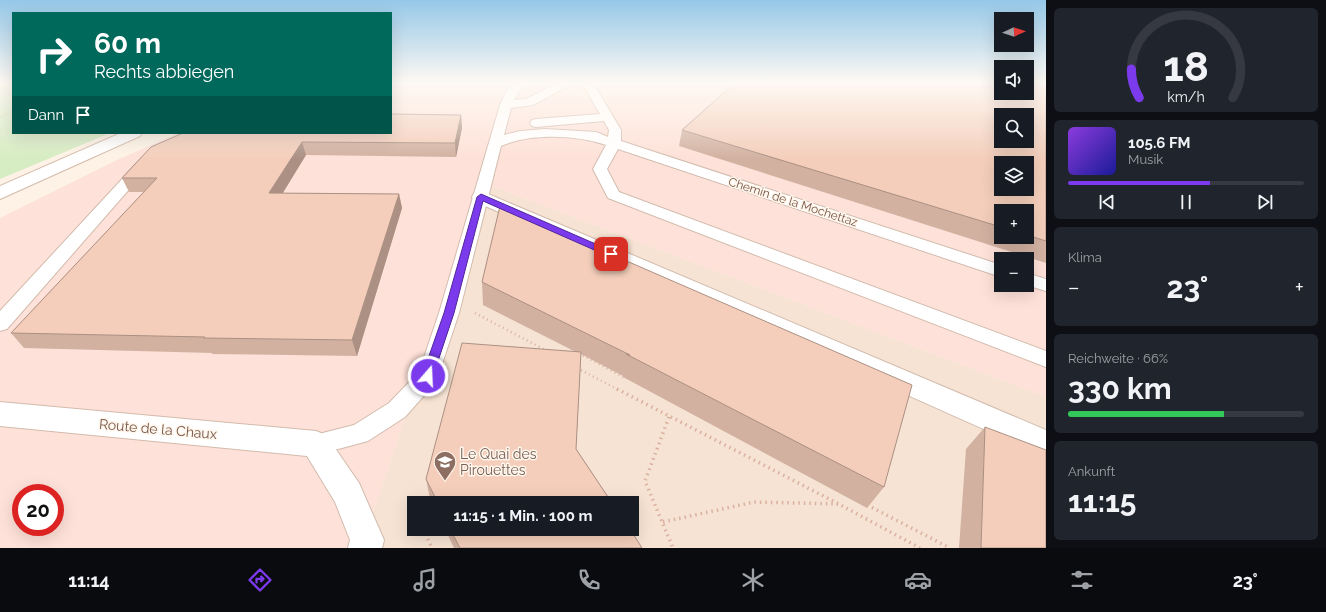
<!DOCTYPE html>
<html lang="de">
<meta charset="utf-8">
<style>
body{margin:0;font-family:Raleway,sans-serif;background:#20242c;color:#f1f3f6;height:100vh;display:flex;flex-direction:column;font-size:15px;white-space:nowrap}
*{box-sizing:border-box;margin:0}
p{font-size:13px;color:#9ea1a6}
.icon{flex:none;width:22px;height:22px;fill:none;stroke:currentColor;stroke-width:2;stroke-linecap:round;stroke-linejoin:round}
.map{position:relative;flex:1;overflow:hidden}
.side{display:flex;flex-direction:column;gap:8px;padding:8px;background:#0d0f14;width:280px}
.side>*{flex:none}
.top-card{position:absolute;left:12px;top:12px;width:380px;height:122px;border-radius:0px;box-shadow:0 4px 16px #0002;background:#00695c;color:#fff;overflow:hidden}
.needle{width:26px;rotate:87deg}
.tools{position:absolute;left:994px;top:12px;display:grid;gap:8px}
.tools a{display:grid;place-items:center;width:40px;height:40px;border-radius:0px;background:#171b24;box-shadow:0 4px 16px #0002;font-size:20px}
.speed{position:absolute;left:12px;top:484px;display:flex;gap:8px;font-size:20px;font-weight:700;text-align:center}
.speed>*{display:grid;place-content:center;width:52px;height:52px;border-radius:50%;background:#171b24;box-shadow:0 4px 16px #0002;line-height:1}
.speed .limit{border:6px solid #d22;background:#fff;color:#111}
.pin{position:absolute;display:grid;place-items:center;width:34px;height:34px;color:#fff;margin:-17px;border-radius:8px;box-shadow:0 2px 6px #0006}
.me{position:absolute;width:44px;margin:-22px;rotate:19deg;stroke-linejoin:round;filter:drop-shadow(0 0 3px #0008)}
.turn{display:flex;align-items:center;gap:14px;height:84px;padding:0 16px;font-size:18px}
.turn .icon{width:52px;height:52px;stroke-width:2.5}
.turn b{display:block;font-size:28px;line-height:34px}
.then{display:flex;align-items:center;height:38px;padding:0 16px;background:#0003;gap:8px;font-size:15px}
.big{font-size:30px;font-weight:700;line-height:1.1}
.side .widget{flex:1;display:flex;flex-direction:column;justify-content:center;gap:6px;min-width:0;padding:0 14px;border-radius:6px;background:#20242c}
.side .dial{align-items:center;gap:0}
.dial svg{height:104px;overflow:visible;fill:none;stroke:#363941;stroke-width:7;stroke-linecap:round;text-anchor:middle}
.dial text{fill:#f1f3f6;stroke:none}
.song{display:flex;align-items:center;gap:12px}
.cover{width:48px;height:48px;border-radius:6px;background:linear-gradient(135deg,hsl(270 70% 55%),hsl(240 70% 35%))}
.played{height:4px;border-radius:2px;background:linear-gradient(90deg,#7c3aed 60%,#363941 60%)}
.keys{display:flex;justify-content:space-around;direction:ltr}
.heat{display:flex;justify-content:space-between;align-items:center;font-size:22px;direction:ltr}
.charge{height:6px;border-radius:3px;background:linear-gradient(90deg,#34c759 66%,#363941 0)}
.trip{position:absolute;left:407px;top:496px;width:232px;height:40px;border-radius:0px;background:#171b24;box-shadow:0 4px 16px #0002;font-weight:700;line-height:40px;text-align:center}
.tab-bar{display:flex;height:64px;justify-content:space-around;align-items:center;background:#090b0e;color:#9ea1a6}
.tab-bar .icon{width:28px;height:28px}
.tab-bar .active{color:#7c3aed}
.tab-bar b{font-size:18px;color:#f1f3f6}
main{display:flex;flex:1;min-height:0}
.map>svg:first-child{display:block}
.residential{fill:#f6e3d3;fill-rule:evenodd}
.commercial{fill:#fee1d8;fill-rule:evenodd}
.green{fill:#d6ecc2}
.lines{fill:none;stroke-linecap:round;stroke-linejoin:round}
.lane-casing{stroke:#d2bbad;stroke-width:2}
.street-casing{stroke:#d2bbad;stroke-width:2}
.secondary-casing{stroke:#d5baaa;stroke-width:2}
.path-far2{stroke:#dab19e;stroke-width:1.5;stroke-dasharray:0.5 2;stroke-linecap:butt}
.path-far1{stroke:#dab19e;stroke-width:2.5;stroke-dasharray:1 3.5;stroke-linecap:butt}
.path{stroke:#dab19e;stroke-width:3.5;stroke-dasharray:1.5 4;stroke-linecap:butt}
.lane{fill:#fff;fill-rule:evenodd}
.street{fill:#fff;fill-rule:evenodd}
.secondary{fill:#fff;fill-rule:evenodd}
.wall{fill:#d2b1a1;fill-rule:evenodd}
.shaded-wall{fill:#ab9083}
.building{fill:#f4cebb;stroke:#ab9083;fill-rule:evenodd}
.route{fill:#7c3aed;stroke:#51269a}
.labels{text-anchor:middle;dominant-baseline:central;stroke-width:3;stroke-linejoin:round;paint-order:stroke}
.street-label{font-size:12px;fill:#785648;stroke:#fff6ec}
.near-street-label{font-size:14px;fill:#785648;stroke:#fff6ec}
.near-education-label{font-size:14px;fill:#785e54;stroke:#fff6ec;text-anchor:start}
</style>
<main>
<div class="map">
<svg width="1046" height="548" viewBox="0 0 1046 548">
<rect width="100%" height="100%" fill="#fdf2e5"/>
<path class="residential" d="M484,183L1046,397V548H361ZM414,503H632V529H414Z"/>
<path class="commercial" d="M391,83H1001V93H1027L1046,83V397L484,183L361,548H0V218L115,161L178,133H391ZM1001,115H1027V141H1001ZM1001,163H1027V189H1001ZM1001,211H1027V237H1001ZM1001,259H1027V285H1001ZM21,493H55V527H21Z"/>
<path class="green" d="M0,83H13V133H110L0,179Z"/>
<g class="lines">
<g class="lane-casing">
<path id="lane" d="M513,83H525L514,100L526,99L558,83H572L570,85L533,105L511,108L504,135L520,131L545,129L596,132L608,137L609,130L604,121L536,127L532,126L530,123L532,120L536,119L600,114L582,83H593L621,130V141L1001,265V277L618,149L607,169L619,192L1046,351V367L608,198L593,169L606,145C576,135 531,133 501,146L459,313L436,382L405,417L368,441L316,455L307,451L304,444L307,437L354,425L389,403L419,372L439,313L500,105L506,92Z
M141,163L146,164L148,167L146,170L7,329L0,331V311L136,164Z
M1027,273L1046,279V291L1026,285Z"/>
</g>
<g class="street-casing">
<path id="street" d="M481,191L1046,430V457L474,201L472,197L474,193Z
M0,402L316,431L326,435L359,483L384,540L382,548H348L350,540L335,502L307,456L0,426Z"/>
</g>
<g class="secondary-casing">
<path id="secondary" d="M121,133H142L140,136L0,199V186Z"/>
</g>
<path class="path-far2" d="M0,117L13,112"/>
<path class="path-far1" d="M475,313L545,350
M571,349L625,378
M577,368L619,390"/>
<path class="path" d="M617,389L835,502L920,548
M669,417L645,481L673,548
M867,505L950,548
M663,522L754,502L838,504
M423,529L432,548"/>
<use href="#lane" class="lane"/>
<use href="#street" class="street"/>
<use href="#secondary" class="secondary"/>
</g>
<path class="wall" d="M1046,83V263L679,146L682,130ZM1001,211H1027V237H1001Z
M461,115L462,128L456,157L306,155L283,193L399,194L402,208L357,356L212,354V353L24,348L11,333L144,192H129L122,178L183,133Z
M500,206L884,487L867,508L623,377V376L581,354L576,449L612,503H432L430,499L426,479L576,352L483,305L482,282Z
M985,427L1046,548H959L966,449Z
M445,529H630L642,548H454Z"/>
<path class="shaded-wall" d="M461,115L462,128L456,157L455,143Z
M302,142L306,155L274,207L269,193Z
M399,194L402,208L357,356L352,340Z"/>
<path class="building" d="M735,83H1001V93H1027V83H1046V241L1027,235V211H1001V227L682,130ZM1001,115H1027V141H1001ZM1001,163H1027V189H1001Z
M391,114L461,115L455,143L302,142L269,193L399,194L352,340L204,338L205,337L11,333L157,178H122L151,147L183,133H391Z
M500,206L912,385L884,487L626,354L630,355L482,282Z
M462,343L581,352L576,449L612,503H438L426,479Z
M985,427L1046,450V548H981Z
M450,529H630L642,548H460Z"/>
<linearGradient id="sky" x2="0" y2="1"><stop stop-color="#95c8e8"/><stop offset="0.52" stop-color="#fef9f3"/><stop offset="1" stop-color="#fef9f3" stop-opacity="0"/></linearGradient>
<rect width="1046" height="159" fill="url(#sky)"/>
<path class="route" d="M481,194L614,252L616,254L611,256H608L483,201L454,313L433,376L431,379L428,380L424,379L422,376L444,313L477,197Z"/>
<defs>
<g id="school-pin" transform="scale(1.15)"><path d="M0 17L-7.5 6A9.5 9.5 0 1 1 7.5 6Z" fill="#8d6e63" stroke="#fff6ec"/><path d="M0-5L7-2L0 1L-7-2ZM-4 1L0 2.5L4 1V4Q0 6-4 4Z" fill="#fff"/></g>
</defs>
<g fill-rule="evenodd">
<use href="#school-pin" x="445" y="462"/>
</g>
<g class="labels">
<g class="street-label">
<text transform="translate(793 202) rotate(18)">Chemin de la Mochettaz</text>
</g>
<g class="near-street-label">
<text transform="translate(158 429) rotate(5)">Route de la Chaux</text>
</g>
<g class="near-education-label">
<text x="460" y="454">Le Quai des<tspan x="460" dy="16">Pirouettes</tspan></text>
</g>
</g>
</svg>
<div class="tools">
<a><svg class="needle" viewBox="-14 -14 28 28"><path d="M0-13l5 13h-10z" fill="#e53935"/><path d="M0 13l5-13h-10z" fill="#9ea1a6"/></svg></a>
<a><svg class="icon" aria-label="sound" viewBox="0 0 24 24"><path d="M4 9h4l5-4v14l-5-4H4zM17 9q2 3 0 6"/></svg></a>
<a><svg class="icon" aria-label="search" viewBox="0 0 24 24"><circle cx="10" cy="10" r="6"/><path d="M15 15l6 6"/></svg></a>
<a><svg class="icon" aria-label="layers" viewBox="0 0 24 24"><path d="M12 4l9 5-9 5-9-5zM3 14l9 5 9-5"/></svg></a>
<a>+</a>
<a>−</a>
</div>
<div class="speed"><div class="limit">20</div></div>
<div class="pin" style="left:611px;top:254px;background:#d93025"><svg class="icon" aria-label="arrive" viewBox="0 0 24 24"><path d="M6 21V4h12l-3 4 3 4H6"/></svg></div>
<svg class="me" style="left:428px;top:376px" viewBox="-20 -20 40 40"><circle r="17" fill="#7c3aed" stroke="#fff" stroke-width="3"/><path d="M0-11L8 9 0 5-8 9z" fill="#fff"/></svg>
<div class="trip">11:15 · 1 Min. · 100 m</div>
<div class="top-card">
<div class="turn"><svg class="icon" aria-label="right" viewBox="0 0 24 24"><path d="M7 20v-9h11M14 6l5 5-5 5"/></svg><div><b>60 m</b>Rechts abbiegen</div></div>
<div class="then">Dann<svg class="icon" aria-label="arrive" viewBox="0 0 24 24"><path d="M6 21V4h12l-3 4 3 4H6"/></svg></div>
</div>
</div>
<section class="side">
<div class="widget dial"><svg viewBox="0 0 100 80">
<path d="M14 69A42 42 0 1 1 86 69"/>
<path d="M14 69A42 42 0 0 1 8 47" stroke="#7c3aed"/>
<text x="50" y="56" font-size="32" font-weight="700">18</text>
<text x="50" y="72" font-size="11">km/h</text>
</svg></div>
<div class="widget">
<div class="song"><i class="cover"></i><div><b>105.6 FM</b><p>Musik</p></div></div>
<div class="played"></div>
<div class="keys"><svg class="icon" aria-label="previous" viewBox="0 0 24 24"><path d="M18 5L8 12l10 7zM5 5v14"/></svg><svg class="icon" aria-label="pause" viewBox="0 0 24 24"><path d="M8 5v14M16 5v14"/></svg><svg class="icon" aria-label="next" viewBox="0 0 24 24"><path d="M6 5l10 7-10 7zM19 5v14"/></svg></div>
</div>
<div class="widget"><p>Klima</p>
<div class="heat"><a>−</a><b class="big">23°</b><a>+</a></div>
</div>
<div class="widget"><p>Reichweite · 66%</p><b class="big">330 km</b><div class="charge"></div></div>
<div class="widget"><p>Ankunft</p><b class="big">11:15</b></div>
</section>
</main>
<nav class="tab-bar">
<b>11:14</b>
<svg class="icon active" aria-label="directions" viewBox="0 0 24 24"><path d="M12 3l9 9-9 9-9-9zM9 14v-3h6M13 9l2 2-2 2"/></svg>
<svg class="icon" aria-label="music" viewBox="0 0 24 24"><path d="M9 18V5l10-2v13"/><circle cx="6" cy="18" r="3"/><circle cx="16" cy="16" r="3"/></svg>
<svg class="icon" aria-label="phone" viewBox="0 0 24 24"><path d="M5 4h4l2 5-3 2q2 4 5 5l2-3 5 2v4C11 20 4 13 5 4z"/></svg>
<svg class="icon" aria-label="climate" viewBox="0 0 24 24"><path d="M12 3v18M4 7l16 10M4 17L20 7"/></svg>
<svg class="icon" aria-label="car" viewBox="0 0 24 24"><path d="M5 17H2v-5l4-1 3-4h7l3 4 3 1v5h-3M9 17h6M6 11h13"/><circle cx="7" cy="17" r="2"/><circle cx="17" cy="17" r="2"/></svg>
<svg class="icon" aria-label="filters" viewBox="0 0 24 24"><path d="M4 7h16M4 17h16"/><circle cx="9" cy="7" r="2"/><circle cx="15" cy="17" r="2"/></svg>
<b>23°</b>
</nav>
